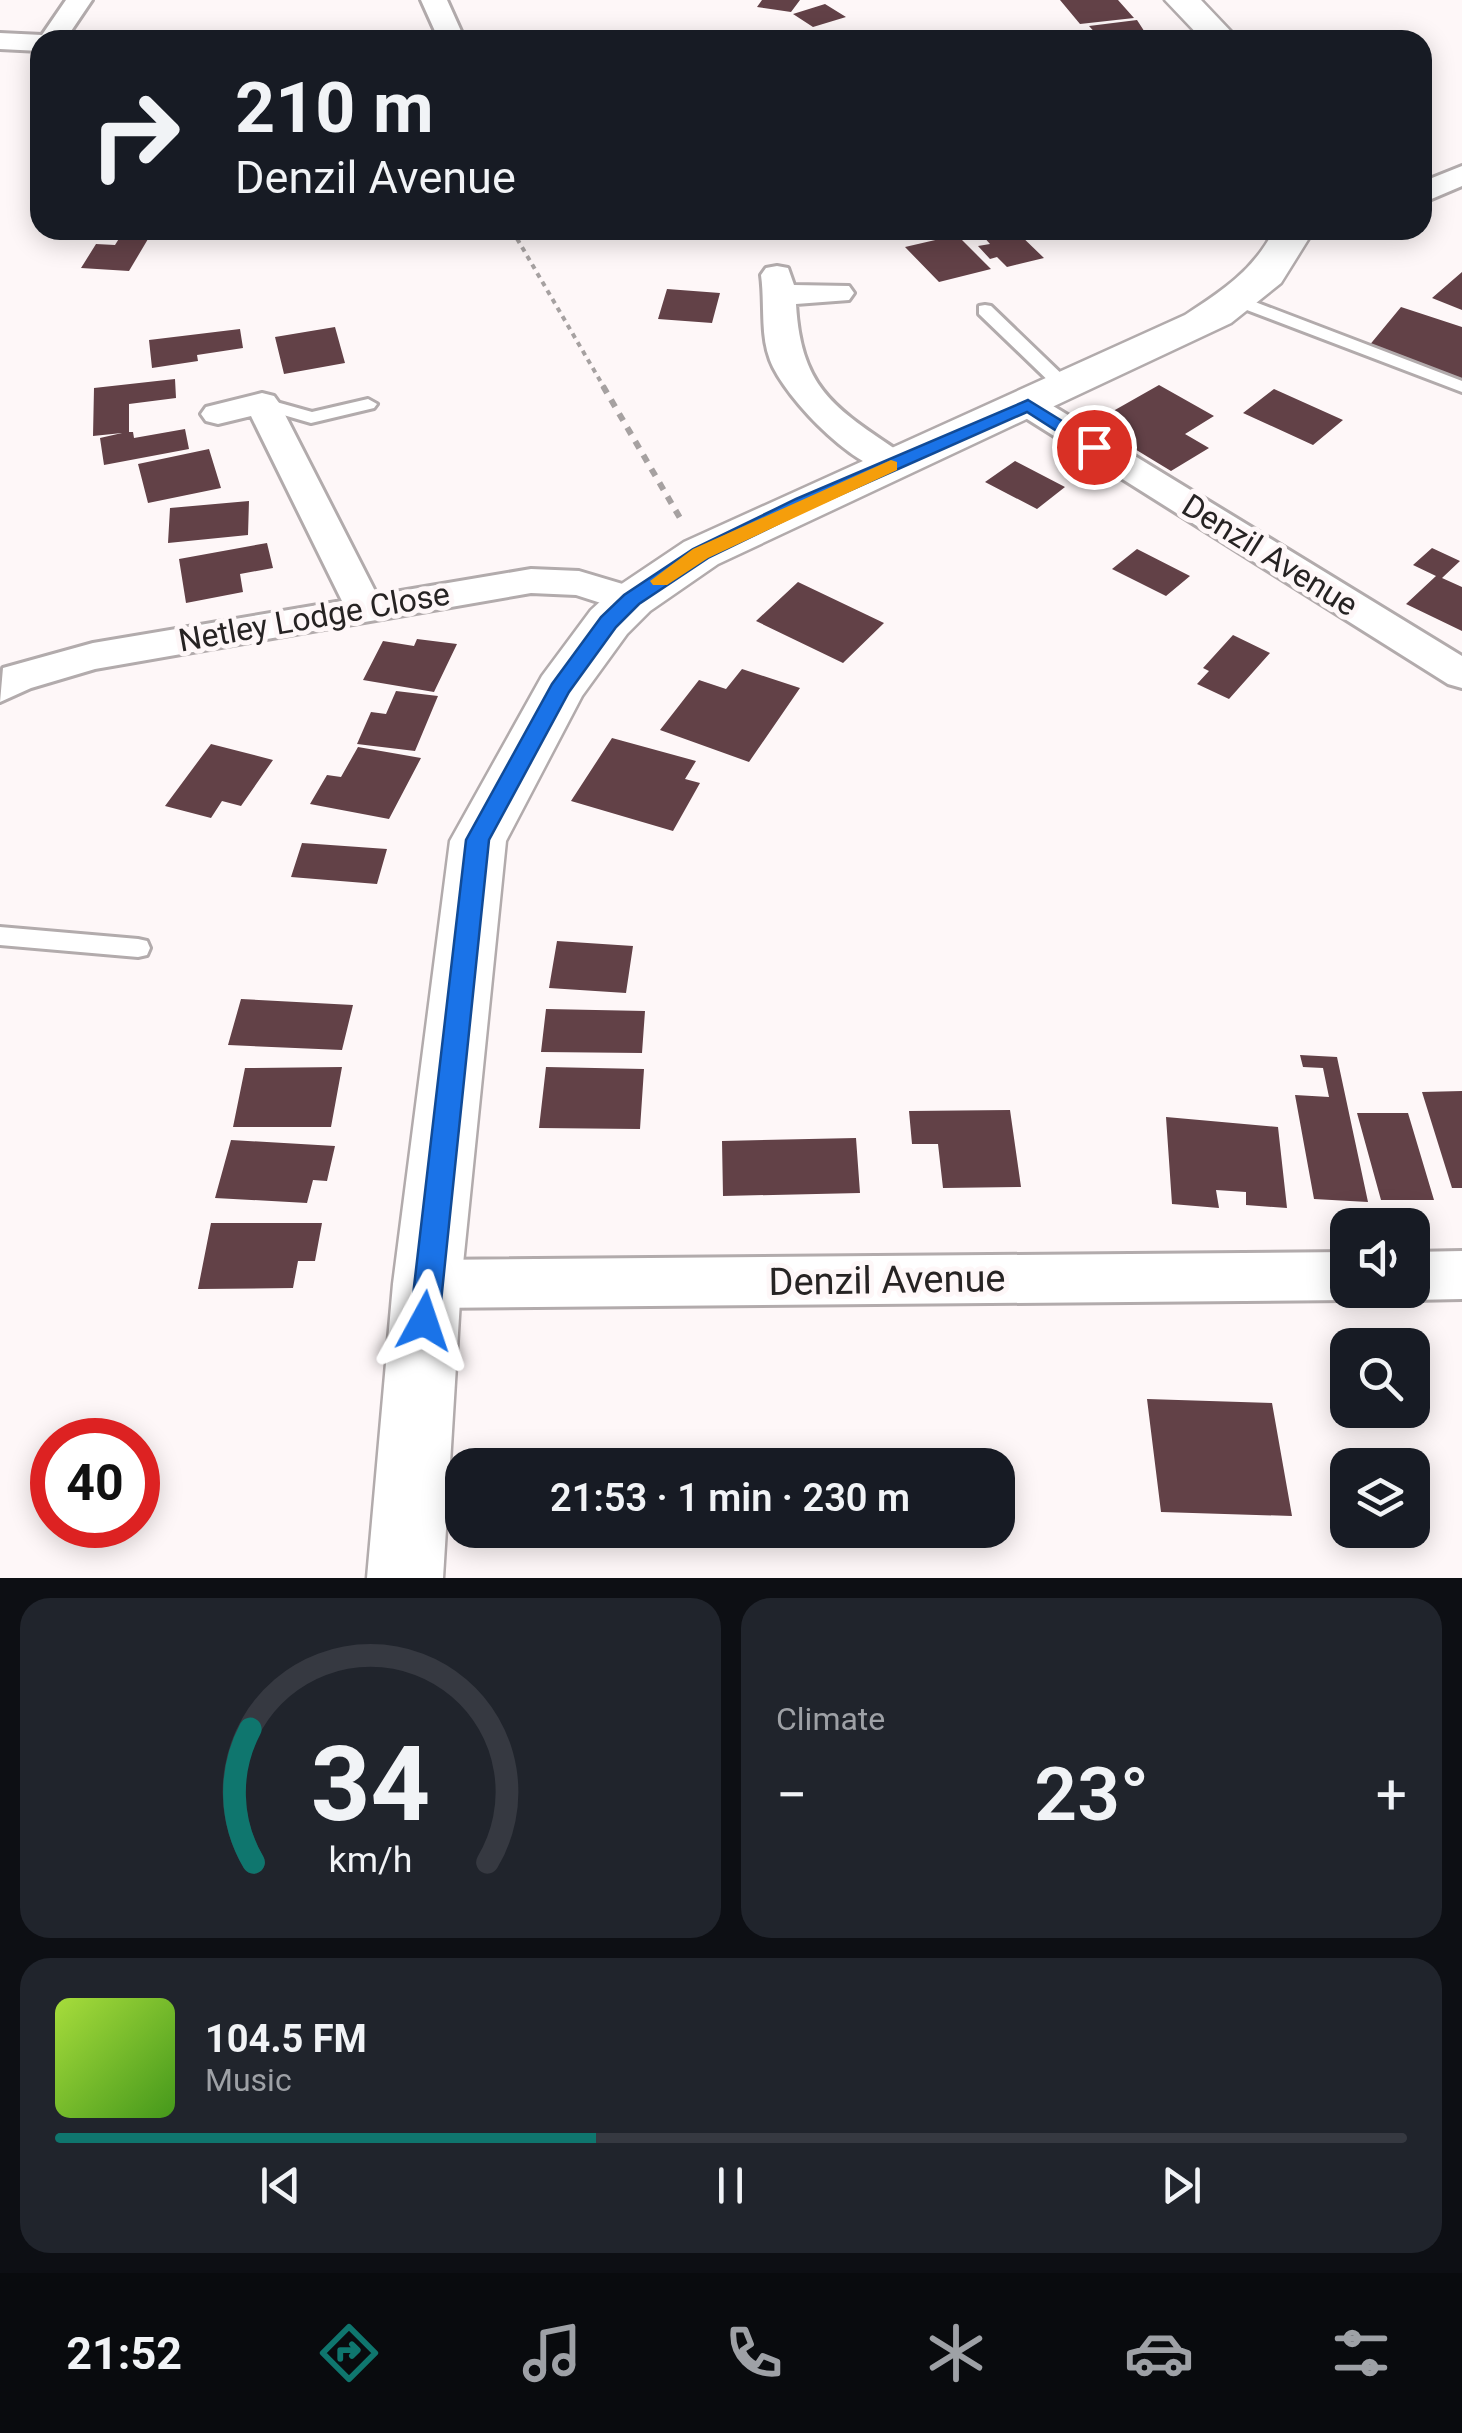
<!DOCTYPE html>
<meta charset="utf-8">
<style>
body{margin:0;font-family:Roboto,sans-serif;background:#20242c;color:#f1f3f6;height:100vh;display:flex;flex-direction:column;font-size:38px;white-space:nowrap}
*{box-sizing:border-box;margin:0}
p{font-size:32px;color:#9ea1a6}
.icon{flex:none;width:55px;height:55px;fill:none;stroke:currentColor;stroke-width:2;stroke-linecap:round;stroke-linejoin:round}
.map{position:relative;height:1578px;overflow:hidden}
.sheet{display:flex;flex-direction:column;gap:20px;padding:20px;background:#0d0f14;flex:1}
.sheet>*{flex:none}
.banner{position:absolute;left:30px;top:30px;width:1402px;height:210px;border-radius:30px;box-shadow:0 5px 25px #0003;background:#171b24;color:#f1f3f6;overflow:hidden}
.buttons{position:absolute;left:1330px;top:1208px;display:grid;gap:20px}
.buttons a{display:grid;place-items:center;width:100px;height:100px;border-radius:20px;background:#171b24;box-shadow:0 5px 25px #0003;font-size:50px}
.speed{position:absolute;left:30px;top:1418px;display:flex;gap:20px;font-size:50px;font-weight:700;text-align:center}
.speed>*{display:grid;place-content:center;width:130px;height:130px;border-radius:50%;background:#171b24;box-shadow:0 5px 25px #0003;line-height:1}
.speed .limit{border:15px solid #d22;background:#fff;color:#111}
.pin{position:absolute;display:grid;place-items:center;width:85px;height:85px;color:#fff;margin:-42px;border:5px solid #fff;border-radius:50%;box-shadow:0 2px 10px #0007}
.me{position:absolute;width:110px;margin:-55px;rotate:5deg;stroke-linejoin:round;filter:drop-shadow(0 0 8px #0008)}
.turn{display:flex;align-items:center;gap:35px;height:210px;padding:0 40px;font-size:45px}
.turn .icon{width:130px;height:130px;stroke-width:2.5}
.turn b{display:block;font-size:70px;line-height:85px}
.big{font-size:75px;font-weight:600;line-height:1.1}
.sheet .widget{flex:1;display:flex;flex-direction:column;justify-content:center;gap:15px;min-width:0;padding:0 35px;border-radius:30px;background:#20242c}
.sheet .dial{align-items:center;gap:0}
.dial svg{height:260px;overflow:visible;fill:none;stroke:#363941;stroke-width:7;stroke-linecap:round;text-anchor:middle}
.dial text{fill:#f1f3f6;stroke:none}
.song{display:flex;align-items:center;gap:30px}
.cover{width:120px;height:120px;border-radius:15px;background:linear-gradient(135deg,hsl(80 70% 55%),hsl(100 70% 35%))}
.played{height:10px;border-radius:5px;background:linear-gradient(90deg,#0f766e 40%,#363941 40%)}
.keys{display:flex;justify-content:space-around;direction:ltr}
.heat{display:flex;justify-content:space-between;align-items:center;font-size:55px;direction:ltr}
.sheet .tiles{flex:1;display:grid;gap:20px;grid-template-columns:1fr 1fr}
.widget:last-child{grid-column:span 2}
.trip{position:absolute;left:445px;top:1448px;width:570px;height:100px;border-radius:30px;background:#171b24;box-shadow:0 5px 25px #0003;font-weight:600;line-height:100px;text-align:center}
.tab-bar{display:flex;height:160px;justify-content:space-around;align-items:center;background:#090b0e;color:#9ea1a6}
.tab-bar .icon{width:70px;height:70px}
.tab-bar .selected{color:#0f766e}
.tab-bar b{font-size:45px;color:#f1f3f6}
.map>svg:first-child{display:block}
.building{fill:#624147}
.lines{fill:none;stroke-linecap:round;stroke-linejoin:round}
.service-casing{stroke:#b2abac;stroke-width:6}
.minor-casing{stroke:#b2abac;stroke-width:6}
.tertiary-casing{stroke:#b2abac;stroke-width:5}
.path-far1{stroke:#a6a1a1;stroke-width:4;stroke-dasharray:5 5;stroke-linecap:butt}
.path{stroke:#a6a1a1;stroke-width:6;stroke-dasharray:8 8;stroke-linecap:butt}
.service{fill:#fff;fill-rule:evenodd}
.minor{fill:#fff;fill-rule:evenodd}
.tertiary{fill:#fff;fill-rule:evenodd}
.route{fill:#1a73e8;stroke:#114b97;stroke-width:2.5}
.slow{fill:#f59e0b}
.labels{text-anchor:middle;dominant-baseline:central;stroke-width:10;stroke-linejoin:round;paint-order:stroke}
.street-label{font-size:32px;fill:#262323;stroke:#fef7f8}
.near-street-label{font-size:38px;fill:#262323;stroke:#fef7f8}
</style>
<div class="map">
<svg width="1462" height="1578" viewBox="0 0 1462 1578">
<rect width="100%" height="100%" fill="#fef7f8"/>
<path class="building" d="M762,0H800L791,12L757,7Z
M1060,0H1118L1134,18L1080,24Z
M825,4L846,17L813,27L793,14Z
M1137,20L1150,40L1100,38L1089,26Z
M1340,30L1353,40H1279L1301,34L1305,37Z
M1004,230H1015L1044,258L1007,267L997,257L990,259L978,246L990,244L982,235Z
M957,235L991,269L939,282L905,247Z
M120,237L148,239L129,271L81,268L96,244L115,245Z
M1462,272V310L1432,298Z
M667,289L720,293L712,323L658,319Z
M1401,307L1462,327V379L1368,347Z
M335,327L345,363L284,374L275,337Z
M240,329L243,348L197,355L198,361L152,368L149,340Z
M175,379L176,398L129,404V432H133L134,438L185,429L189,449L104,465L100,438L122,433L93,436L94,388Z
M1159,385L1214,416L1185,434L1209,448L1171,471L1092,423Z
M1274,389L1343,420L1313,445L1243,413Z
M209,449L221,488L148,503L138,464Z
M1015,461L1065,487L1037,509L985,482Z
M249,501L248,535L168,543L170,508Z
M267,543L273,568L240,574L243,592L186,603L179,559Z
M1432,548L1460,561L1442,578L1462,587V631L1406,604L1436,576L1413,565Z
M1137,549L1190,576L1166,596L1112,569Z
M798,582L884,623L843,663L756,621Z
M1233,635L1270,653L1229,699L1197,684L1209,671L1203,668Z
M417,639L457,644L434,692L363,680L383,641L414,646Z
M742,669L800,688L749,762L660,730L699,680L726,689Z
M396,691L438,696L415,751L357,744L371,712L386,714Z
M612,738L696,761L685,779L700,783L673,831L571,801Z
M211,744L273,760L241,806L222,801L211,818L165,806Z
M358,747L421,758L389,819L310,804L327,775L341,777Z
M302,843L387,849L377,884L291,877Z
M557,941L633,946L626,993L549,988Z
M241,999L353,1005L342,1050L228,1045Z
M546,1009L645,1011L642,1053L541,1052Z
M1300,1055L1337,1057L1368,1202L1314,1199L1295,1095L1329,1097L1323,1068L1303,1067Z
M342,1067L331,1127H233L245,1068Z
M546,1067L644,1069L640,1129L539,1128Z
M1462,1091V1188H1452L1422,1092Z
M1010,1110L1021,1187L943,1188L938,1144H912L909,1111Z
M1357,1113H1408L1434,1200H1381Z
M1166,1117L1278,1127L1287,1208L1246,1205V1192L1216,1190L1219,1208L1172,1204Z
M856,1138L860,1193L723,1196L722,1141Z
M231,1140L335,1146L327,1181L313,1180L307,1203L215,1198Z
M211,1223H322L315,1261H298L293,1288L198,1289Z
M1147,1399L1272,1403L1292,1516L1161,1512Z"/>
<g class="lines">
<g class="service-casing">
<path id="service" d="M1237,295L1462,381V392L1231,304V296Z
M985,305L991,306L1071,383V391H1059L979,314V306Z
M262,398L312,412L368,399L377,404L374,408L311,423L256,407L253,403Z
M0,927L138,939L147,941L150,948L147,955L138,957L0,945Z"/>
</g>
<g class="minor-casing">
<path id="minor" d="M66,0H92L65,40H40V51L0,49V33L42,35Z
M421,0H447L465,40H439Z
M1462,166V186L1422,203V182Z
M777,266L788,268L794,285L849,286L854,293L849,300L796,304C801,393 839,410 907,457L912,465L907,473C865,483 784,398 770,360C760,334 765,303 761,275L766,268Z
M262,393L274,396L279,403L377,595L531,569L579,571L646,591L651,600L646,609L632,613L576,595L531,593L95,669L31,688L0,702L3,668L93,643L342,601L251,416L218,424L206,421L201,414L206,407Z
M1028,395L1040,398L1462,656V688L1448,684L1016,412L1011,405L1016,398Z
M1462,1251V1299L1412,1300L1393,1293L1392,1290H1412V1252Z
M1348,1252V1290H1368L1348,1300L427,1308L408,1301L400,1284L408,1267L427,1260Z"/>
</g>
<g class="tertiary-casing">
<path id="tertiary" d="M1165,0H1201L1239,40H1203Z
M1274,230H1314L1281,283L1231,323L718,564L650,611L627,634L582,696L506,841L461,1284L443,1578H367L393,1284L450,841L542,676L591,610L614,589L684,542L1185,315C1222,291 1254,270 1274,230Z"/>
</g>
<path class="path-far1" d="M512,230L605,389"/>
<path class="path" d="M603,386L680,518"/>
<use href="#service" class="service"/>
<use href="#minor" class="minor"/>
<use href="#tertiary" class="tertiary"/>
</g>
<path class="route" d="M1028,400L1104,447L1094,452L1088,451L1027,412L810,508L708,558L639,604L616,627L569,692L489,840L439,1321L435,1330L424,1334L414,1330L410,1321L466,840L552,684L601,617L624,595L693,549L796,499Z"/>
<path class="slow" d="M891,460L897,462V470L708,558L667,585H653L650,581L693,549Z"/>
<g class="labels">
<g class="street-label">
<text transform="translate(1270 555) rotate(32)">Denzil Avenue</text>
<text transform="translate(314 617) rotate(-10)">Netley Lodge Close</text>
</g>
<g class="near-street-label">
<text transform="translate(887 1280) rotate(-1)">Denzil Avenue</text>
</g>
</g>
</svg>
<div class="buttons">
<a><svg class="icon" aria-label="sound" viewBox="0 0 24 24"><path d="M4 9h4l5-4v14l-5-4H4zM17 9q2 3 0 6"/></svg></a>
<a><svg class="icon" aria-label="search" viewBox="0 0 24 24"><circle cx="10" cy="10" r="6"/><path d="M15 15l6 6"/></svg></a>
<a><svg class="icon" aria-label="layers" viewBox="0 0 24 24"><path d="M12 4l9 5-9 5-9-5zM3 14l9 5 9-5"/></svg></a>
</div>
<div class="speed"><div class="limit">40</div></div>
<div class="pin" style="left:1094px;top:447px;background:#d93025"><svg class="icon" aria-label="arrive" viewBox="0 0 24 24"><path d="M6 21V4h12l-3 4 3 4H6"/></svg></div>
<svg class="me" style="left:424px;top:1321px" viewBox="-20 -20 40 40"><path d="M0-17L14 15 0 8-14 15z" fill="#1a73e8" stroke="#fff" stroke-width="4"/></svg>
<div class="trip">21:53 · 1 min · 230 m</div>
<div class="banner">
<div class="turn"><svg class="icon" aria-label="right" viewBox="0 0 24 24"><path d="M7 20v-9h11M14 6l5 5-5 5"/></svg><div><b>210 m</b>Denzil Avenue</div></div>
</div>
</div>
<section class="sheet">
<div class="tiles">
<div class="widget dial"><svg viewBox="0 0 100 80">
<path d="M14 69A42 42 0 1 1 86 69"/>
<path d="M14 69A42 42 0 0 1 13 28" stroke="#0f766e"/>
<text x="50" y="56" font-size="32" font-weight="700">34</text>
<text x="50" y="72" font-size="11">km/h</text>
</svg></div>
<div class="widget"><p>Climate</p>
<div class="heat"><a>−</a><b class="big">23°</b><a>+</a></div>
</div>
<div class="widget">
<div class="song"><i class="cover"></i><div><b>104.5 FM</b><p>Music</p></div></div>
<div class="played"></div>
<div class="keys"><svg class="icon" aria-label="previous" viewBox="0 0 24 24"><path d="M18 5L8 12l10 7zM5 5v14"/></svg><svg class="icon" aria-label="pause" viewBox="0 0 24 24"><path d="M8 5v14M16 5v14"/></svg><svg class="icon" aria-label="next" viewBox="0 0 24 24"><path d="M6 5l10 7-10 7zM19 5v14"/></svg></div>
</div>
</div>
</section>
<nav class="tab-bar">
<b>21:52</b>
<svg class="icon selected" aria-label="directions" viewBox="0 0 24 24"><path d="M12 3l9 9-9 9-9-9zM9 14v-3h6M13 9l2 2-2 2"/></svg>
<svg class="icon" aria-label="music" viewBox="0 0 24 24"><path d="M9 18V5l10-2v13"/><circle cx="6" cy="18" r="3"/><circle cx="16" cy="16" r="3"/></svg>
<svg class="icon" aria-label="phone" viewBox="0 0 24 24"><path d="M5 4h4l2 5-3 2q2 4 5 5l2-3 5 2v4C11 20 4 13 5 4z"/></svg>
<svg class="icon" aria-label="climate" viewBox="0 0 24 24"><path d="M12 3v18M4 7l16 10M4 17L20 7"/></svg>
<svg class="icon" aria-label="car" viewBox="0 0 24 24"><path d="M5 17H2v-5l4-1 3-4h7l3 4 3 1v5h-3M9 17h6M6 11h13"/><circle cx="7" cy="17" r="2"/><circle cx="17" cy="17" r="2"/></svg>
<svg class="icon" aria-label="filters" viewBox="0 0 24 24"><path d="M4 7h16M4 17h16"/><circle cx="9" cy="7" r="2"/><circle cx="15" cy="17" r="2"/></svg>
</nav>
